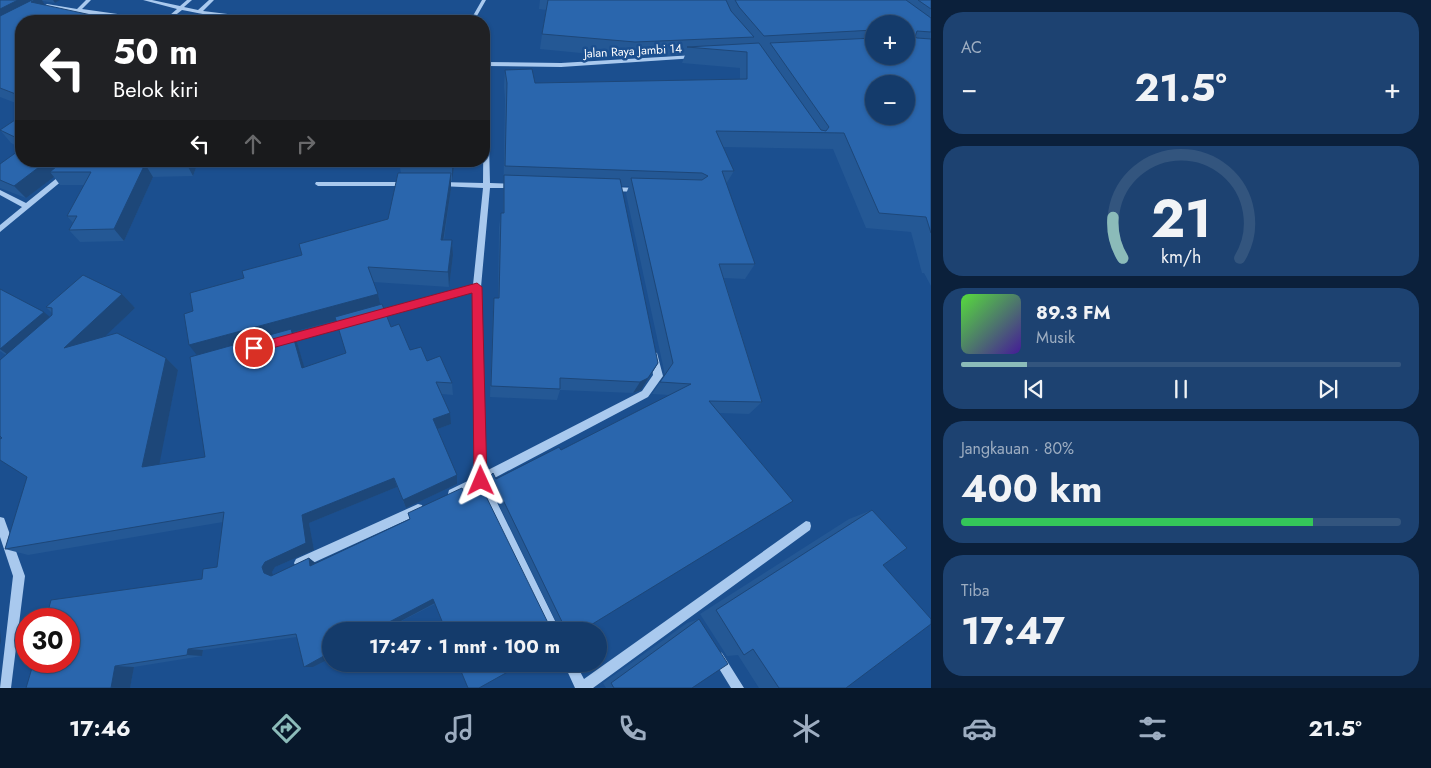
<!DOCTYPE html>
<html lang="id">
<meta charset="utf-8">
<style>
body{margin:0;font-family:Jost,sans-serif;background:#1d4271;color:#f1f3f6;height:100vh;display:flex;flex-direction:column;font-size:19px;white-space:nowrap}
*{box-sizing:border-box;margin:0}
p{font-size:16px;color:#9dadc1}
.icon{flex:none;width:28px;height:28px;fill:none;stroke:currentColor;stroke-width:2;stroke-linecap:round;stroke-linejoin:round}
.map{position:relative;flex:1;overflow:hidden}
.sheet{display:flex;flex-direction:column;gap:12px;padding:12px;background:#0b203b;width:500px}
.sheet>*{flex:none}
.top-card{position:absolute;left:15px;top:15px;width:475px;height:152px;border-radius:20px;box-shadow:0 1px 4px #0004,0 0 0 1px #33557e;background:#202124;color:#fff;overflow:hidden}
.tools{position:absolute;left:865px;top:15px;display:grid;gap:10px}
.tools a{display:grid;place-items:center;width:50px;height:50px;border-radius:50%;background:#143b6b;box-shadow:0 1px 4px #0004,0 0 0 1px #33557e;font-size:25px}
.speed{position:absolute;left:15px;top:608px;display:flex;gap:10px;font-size:25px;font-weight:700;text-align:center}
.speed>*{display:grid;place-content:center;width:65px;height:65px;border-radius:50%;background:#143b6b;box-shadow:0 1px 4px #0004,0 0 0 1px #33557e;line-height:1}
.speed .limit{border:8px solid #d22;background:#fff;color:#111}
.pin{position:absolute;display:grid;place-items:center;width:42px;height:42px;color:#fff;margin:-21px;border:2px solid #fff;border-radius:50%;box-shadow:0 1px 5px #0007}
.me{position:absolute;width:55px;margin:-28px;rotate:359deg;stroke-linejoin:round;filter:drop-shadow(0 0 4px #0008)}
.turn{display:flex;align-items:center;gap:18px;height:105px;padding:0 15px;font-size:22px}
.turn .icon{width:65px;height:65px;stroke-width:2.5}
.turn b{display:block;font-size:35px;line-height:42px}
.lanes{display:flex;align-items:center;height:48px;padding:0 15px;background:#0003;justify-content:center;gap:25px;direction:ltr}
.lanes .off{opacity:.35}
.big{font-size:38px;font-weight:700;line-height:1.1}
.sheet .tile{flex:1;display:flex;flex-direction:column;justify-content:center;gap:8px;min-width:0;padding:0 18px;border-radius:20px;background:#1d4271}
.sheet .dial{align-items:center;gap:0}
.dial svg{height:130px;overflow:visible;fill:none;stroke:#33557e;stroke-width:7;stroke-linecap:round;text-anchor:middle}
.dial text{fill:#f1f3f6;stroke:none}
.song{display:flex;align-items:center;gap:15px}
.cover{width:60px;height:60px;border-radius:8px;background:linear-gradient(135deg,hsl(110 70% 55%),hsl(260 70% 35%))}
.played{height:5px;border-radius:2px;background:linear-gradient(90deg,#8bbbb9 15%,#33557e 15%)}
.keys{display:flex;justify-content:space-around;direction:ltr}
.heat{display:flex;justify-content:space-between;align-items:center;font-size:28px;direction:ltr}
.charge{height:8px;border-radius:4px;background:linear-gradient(90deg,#34c759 80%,#33557e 0)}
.trip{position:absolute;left:322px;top:622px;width:285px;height:50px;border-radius:25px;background:#143b6b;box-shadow:0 1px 4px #0004,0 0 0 1px #33557e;font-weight:700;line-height:50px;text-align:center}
.dock{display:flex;height:80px;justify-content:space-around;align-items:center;background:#08182b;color:#9dadc1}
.dock .icon{width:35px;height:35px}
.dock .current{color:#8bbbb9}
.dock b{font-size:22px;color:#f1f3f6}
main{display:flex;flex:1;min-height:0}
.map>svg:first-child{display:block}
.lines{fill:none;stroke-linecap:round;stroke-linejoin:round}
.minor{fill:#a9c9ee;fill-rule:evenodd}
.wall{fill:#245895;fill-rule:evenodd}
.shaded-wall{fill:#1d4779}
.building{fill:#2a66ad;stroke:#1d4779;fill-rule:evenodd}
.route{fill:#e11d48;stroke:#92132f}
.labels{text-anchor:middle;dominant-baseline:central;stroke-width:5;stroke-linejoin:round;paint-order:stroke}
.far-street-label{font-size:12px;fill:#fff;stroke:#1b4f8f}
</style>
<main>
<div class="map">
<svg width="931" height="688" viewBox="0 0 931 688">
<rect width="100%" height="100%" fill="#1b4f8f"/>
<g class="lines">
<path class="minor" d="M86,0H91L82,9L153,19L156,21H144L77,13L44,6L47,4L77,9Z
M143,0H152L180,6L187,0H192L184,7L198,10L209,0H214L203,11L269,19L272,21C246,23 207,15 182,10L168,21H163L177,9Z
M482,0H486L474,21H470Z
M694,55L697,57L696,58L561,67L487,66L490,183L515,184L519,186L515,188H490L481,287L486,471L642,391L653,375L650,356L651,353L654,352L657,353L663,376L648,397L487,482L560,631H548L478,486L453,499L449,498L448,494L449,490L476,477L473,291L376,318L373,317L372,315L373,313L376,312L473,285L483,188L440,186L437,184L440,182L483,183L484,62L561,63Z
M78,161H86L0,232V225L22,207L0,195V190L26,203Z
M316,182H407L410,184L407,186H318L315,184Z
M608,187L640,188L644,190L640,192L610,191L606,189Z
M349,319L352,320L353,322L352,324L284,344L281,343L280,340L281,337L284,336Z
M418,504L422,505L423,509L422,513L304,567L300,569L296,567L294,563L296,559Z
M0,517L4,518L25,576L11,688H0L13,576L0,537Z
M806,521L810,522L811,526L810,530L593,688H575L564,664H576L584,679Z
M718,651L722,653L744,688H731L712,657L714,653Z"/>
</g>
<path class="wall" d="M0,0H60L55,3L43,1L21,21V105L0,97Z
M540,0H931V286L924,273H922L911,232L866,228L833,149L723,147L734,171L726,184L755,264L745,279L724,278L762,402L749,414L719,413L581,631H446L435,604L382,631H331V658L313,667H304L297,637L203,650L202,656L134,667L130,688H26L202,579L217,567L223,522L28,555L5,549L27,477L2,438L6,355L0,351V289L50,317L52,315V313L46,307L122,294L135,308L105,336L166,358L178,370L159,464L205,457L193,311L244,278L388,219L401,173L400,168L321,165L320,161H455L452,181H451V189L444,240H452L453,255L449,287L373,282L378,294L380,304L391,327L410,350L427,361L452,383L453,395L442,394L451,424L438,429L457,484L406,508L397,487L309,523L314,550L275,567L272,572L273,575L309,558L316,564L465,494L551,629L560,630L489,484L491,475L496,479L561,450L669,395L652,394L665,375L626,194L629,186H621L658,363L651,375L641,390L633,393L560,390L557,400L490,397L493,311L494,298H498L499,227L501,213H503L505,99L504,86L505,70L535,83L740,79V68L682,63L685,55L631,58L540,49L542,34L546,10L539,9ZM874,24H906L874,56ZM336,320L346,353L304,367L297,342L293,332Z
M21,116V148L11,143L0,130Z
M21,161H226L198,162L193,176L153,177L124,241L80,242L69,230L73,223L67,216L84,185H60L54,177L26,198L0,188V164Z
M872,510L883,565L846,688H759L738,655L727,656L700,614L849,519Z
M699,619L692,688H606L603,683L687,623Z"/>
<path class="shaded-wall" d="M18,0H42L47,9L0,27V9Z
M53,0H60L55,3Z
M47,161H75L50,172L54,177L26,198L14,186Z
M187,161H198V162L193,176L186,163Z
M452,161H455L452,181Z
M145,164L153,177L124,241L114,229Z
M451,173V189L441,255V240Z
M452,240L453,255L449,287L448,272Z
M122,294L135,308L79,361L64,348Z
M378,294L381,308L293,332L297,342L308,380L199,358L189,345Z
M44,312L57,323L15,360L0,349Z
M166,358L178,370L157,476L142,467Z
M658,363L641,390L633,393L640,382Z
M450,413L451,424L435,430L433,419Z
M457,475V484L406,508L403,500Z
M394,478L397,487L309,523L314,550L275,567L272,572L274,578L264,573L262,567L265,562L302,515Z
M309,558L317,564L310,566Z
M433,599L435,603L382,631H372Z
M0,630L1,641L0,645Z
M188,649L203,650L202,656L187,655Z
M331,652V658L313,667H304Z
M115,666L134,667L130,688H111Z"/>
<path class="building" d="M0,0H18L0,9Z
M32,0H35L31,2L119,21H21V96L0,88V16Z
M548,0H726L731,11L754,37L635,42L542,34Z
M735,0H906L931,18V32L917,31L915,37L917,38L931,39V233L926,217L879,213L844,133L716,131L734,171H722L755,264H719L762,402L709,401L793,501L581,631H446L433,599L372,631H331V652L304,667L296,634L188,649L187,655L115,666L111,688H26L34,661H69V619H46L51,600L202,579L203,569L217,567L224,512L5,549L27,477L0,460V439L2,438L0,436V360L52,315V308L46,307L83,275L122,294L64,348L117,333L166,358L142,467L205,457L190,357L291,329L302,368L346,353L335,317L382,304L391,327L399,324L410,350L421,347L427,361L440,356L452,383L436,382L450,413L433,419L457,475L403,500L394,478L302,515L306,543L265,562L262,567L264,573L271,576L309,558L310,566L410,519L408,513L462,488L465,494L481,486L551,629L566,630L491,475L493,473L496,479L559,447L561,450L691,384L660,382L673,363L631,178L702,180L708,176L702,173L505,166L507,83L505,70L532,69L535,83L747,79V52L687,47L759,43L821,130L826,131L829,127L770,43L874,38V56H906V24H874V30L764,36L739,7ZM874,84H906V116H874Z
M918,0H931V9Z
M168,15L198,21H161Z
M21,116V140L0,130Z
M21,149V161H47L14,186L0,180V164Z
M63,161H187L186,163L145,164L114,229L69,230L77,216H67L91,172H50Z
M401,161H452V165L400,164Z
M398,173H451L441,240H452L448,272L368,267L378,294L189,345L184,314L193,311L190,293L244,278L242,271L302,255L299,244L388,219Z
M504,175L620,179L658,363L648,378L640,382L560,378V389L491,386L494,298H499L501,213H504Z
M0,289L44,312L0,349Z
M872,510L907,548L883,565L931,619V624L846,688H779L753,649L744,655L716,610Z
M699,619L728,664L692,688H614L611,683Z
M458,664H522L479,688H468Z"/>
<path class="route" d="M477,283L482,287L487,481L485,485L481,487L476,485L474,481L472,293L254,353L250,352L249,348L250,345L254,344Z"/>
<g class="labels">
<g class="far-street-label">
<text transform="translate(633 51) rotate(-3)">Jalan Raya Jambi 14</text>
</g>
</g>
</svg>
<div class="tools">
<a>+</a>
<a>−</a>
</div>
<div class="speed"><div class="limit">30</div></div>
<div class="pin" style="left:254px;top:348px;background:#d93025"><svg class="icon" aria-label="arrive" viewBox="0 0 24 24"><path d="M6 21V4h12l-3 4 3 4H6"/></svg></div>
<svg class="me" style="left:481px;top:481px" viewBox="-20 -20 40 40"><path d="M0-17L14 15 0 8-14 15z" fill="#e11d48" stroke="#fff" stroke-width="4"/></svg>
<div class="trip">17:47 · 1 mnt · 100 m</div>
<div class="top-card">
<div class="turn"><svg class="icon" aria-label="left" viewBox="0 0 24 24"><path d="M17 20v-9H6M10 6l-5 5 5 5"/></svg><div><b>50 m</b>Belok kiri</div></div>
<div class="lanes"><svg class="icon" aria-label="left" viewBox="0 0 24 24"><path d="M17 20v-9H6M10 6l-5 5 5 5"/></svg><svg class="icon off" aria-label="ahead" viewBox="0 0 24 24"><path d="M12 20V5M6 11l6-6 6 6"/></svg><svg class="icon off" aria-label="right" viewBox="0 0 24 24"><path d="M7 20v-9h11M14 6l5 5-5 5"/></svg></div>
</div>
</div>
<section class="sheet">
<div class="tile"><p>AC</p>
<div class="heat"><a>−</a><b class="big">21.5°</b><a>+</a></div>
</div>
<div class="tile dial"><svg viewBox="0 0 100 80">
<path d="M14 69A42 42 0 1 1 86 69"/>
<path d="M14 69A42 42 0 0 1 8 44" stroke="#8bbbb9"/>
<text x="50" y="56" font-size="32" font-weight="700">21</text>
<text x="50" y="72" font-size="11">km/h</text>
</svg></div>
<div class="tile">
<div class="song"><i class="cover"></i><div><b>89.3 FM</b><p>Musik</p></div></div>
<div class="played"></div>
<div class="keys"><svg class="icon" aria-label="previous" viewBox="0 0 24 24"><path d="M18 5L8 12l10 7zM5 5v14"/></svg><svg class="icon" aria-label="pause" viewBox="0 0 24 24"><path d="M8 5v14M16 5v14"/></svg><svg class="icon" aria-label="next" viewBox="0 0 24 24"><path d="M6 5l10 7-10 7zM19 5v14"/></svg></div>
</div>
<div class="tile"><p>Jangkauan · 80%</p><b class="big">400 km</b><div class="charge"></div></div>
<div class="tile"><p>Tiba</p><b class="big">17:47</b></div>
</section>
</main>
<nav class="dock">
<b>17:46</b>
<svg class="icon current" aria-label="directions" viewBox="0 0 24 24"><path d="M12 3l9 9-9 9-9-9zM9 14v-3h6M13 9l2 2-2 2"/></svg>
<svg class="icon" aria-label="music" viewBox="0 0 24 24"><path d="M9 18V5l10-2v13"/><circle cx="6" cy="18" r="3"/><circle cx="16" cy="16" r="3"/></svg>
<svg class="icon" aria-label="phone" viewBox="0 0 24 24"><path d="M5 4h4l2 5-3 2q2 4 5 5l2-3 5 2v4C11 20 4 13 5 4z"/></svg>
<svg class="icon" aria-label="climate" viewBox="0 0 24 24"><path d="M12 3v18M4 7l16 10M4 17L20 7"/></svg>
<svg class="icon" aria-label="car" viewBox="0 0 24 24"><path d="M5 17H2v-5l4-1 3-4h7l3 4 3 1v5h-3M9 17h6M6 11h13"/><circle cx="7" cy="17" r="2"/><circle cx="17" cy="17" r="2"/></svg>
<svg class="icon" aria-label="filters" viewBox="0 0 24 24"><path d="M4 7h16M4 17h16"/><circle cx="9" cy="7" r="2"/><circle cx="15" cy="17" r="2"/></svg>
<b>21.5°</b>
</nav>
